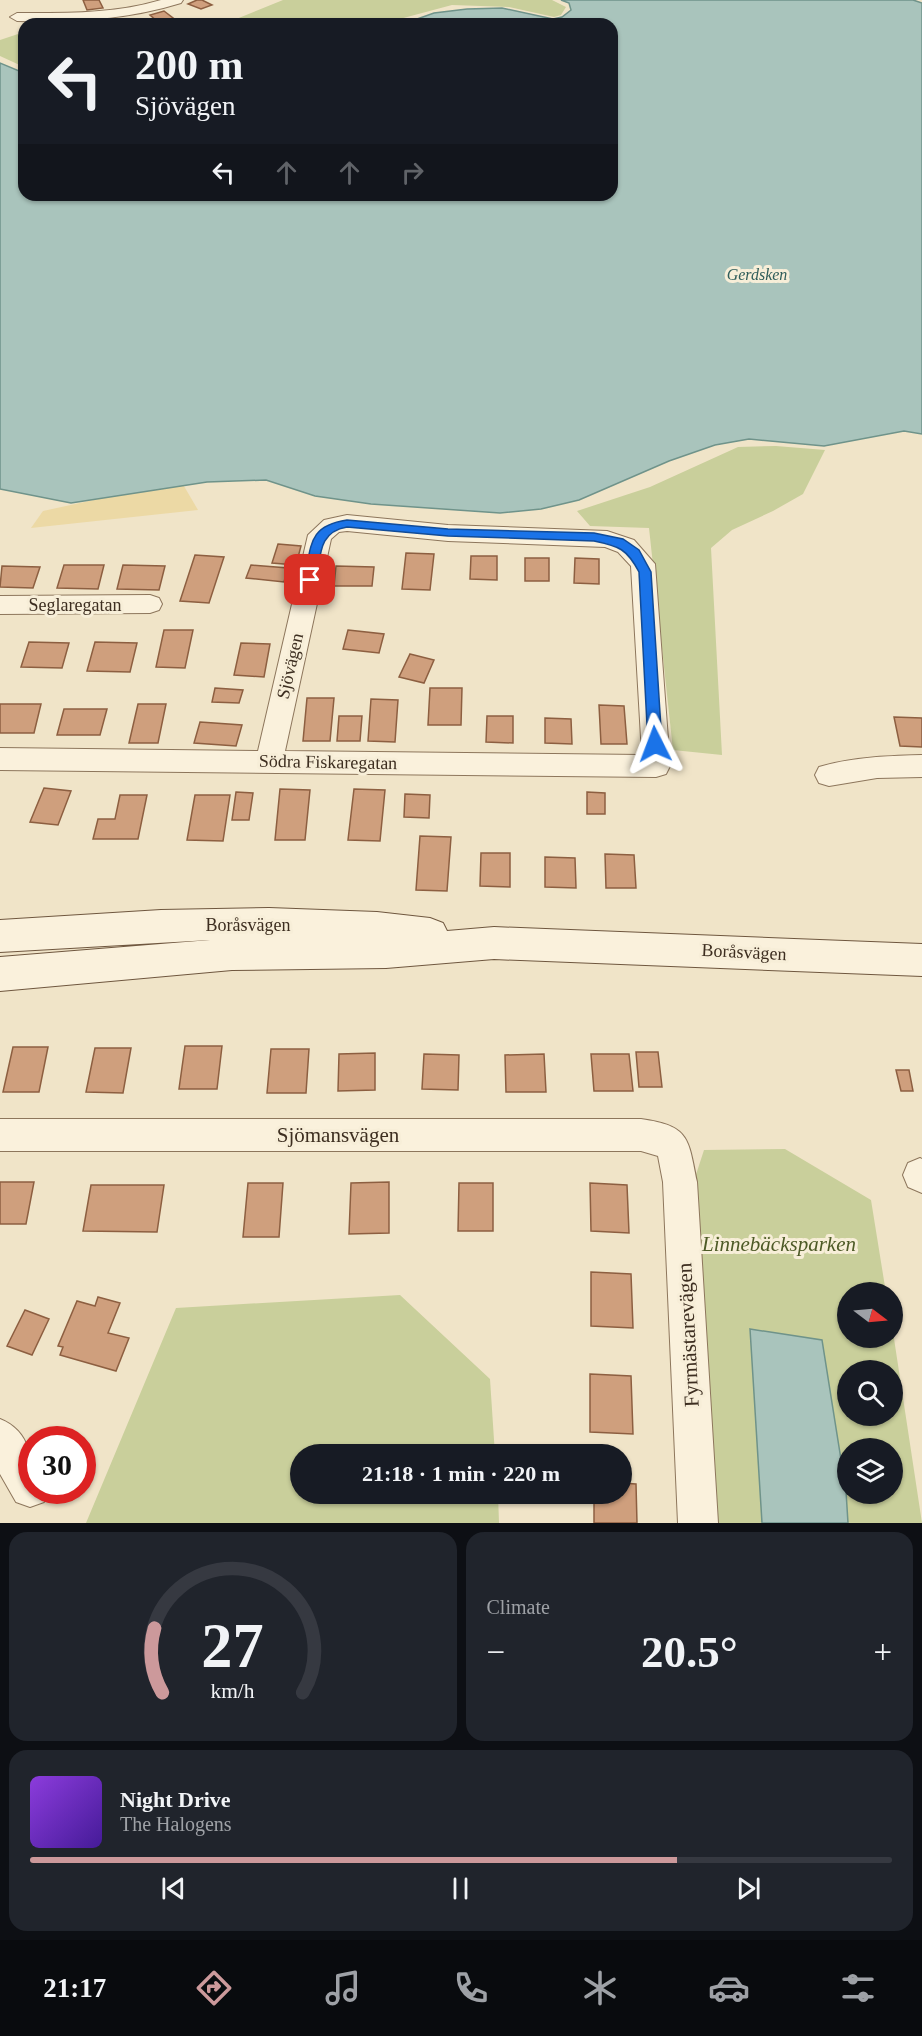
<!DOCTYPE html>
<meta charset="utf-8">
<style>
body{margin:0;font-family:Georgia,serif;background:#20242c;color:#f1f3f6;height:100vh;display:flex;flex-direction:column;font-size:22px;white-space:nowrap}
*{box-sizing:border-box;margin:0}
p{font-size:20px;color:#9ea1a6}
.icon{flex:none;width:33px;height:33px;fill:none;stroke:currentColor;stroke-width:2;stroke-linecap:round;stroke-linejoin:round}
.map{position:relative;height:1523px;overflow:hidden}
.sheet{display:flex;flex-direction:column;gap:9px;padding:9px;background:#0d0f14;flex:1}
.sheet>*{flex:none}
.top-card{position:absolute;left:18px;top:18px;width:600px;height:183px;border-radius:18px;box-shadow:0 2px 4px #0004;background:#171b24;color:#f1f3f6;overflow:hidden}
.needle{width:39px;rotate:106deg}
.buttons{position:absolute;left:837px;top:1282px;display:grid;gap:12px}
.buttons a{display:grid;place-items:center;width:66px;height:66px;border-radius:50%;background:#171b24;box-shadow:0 2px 4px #0004;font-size:30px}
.speed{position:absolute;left:18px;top:1426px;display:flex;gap:12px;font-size:30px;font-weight:700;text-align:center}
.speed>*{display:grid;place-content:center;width:78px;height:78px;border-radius:50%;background:#171b24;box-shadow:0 2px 4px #0004;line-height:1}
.speed .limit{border:9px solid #d22;background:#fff;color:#111}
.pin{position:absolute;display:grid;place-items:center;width:51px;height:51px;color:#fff;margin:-26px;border-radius:12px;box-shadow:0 3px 9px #0006}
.me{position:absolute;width:66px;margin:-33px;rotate:357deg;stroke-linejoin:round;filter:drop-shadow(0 0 4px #0008)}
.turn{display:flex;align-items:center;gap:21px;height:126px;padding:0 18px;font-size:27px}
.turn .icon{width:78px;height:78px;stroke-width:2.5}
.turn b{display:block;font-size:42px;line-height:51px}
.lanes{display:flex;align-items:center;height:57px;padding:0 18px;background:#0003;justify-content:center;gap:30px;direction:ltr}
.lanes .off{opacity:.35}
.big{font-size:45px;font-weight:700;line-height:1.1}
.sheet .widget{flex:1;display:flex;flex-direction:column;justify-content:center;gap:9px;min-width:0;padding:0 21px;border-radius:18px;background:#20242c}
.sheet .dial{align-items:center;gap:0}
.dial svg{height:156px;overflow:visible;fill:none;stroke:#363941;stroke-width:7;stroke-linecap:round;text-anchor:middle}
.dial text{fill:#f1f3f6;stroke:none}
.song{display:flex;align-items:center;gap:18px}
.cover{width:72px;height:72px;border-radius:9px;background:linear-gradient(135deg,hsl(270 70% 55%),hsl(260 70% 35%))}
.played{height:6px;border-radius:3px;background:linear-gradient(90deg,#cc999b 75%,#363941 75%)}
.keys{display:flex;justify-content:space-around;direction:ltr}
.heat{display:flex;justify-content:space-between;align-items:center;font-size:33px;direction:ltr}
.sheet .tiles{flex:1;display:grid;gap:9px;grid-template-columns:1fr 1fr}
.widget:last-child{grid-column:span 2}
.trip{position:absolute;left:290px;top:1444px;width:342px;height:60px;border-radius:30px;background:#171b24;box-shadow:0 2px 4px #0004;font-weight:700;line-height:60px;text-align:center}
.tab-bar{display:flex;height:96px;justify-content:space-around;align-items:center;background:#090b0e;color:#9ea1a6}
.tab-bar .icon{width:42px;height:42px}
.tab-bar .active{color:#cc999b}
.tab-bar b{font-size:27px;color:#f1f3f6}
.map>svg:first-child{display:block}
.green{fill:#c9cf9b;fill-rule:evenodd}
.sand{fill:#ecd9a5}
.water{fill:#a9c4bc;stroke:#6f938a;stroke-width:1.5}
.building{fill:#cf9f7d;stroke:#8d5f41;stroke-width:1.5}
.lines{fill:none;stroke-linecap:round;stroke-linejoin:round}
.street-casing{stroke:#8d765c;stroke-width:2}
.secondary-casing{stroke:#6f573f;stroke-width:2}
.street{fill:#faf1dc;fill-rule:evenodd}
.secondary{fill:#faf1dc;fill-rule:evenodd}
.route{fill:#1a73e8;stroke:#114b97;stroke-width:1.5}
.labels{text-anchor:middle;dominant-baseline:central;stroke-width:6;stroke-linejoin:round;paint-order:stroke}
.far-water-label{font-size:16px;font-style:italic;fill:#2f5d5a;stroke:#f7eed8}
.street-label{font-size:18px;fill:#3d2e20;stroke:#f7eed8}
.near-street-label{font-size:21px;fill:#3d2e20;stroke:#f7eed8}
.near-park-label{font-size:21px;font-style:italic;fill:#4d5a26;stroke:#f7eed8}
</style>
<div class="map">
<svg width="922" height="1523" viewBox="0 0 922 1523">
<rect width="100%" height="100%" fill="#f0e4c8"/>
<path class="green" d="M283,0H552L566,7L561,15L554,17L509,7L452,5L381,24H224Z
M24,32V67L0,56V40Z
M776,446L825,450L803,494L773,511L732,530L711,548L722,755L673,750L649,528L590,526L577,511L650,487L738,447Z
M785,1149L871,1200L886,1293H848V1338H892L893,1332L922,1523H711L691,1190L704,1150ZM848,1371H892V1416H848ZM848,1449H892V1494H848Z
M400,1295L490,1379L495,1455H300V1494H498L499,1523H86L176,1308Z"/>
<path class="sand" d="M181,481L198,510L31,528L43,511Z"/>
<path class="water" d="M561,0H913L922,3V434L904,431L824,446L749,439L715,445L669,461L579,500L541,509L500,513L371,504L315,496L266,480L207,482L71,503L0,489V63L24,73V195H612V24H403L434,13L467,9L502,8L553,19L562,17L571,10L569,3Z
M750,1329L822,1340L846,1491L848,1523H762Z"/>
<path class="building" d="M83,0H99L103,8L87,10Z
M197,0H202L212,5L201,9L188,4Z
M164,11L173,18L158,22L150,15Z
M278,544L301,546L296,565L272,563Z
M406,553L434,554L430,590L402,589Z
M195,555L224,557L209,603L180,601Z
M471,556H497V580L470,579Z
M525,558H549V581H525Z
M575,558L599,559V584L574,583Z
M64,565H104L98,589L57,588Z
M123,565L165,566L159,590L117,589Z
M251,565L288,568L284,582L246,578Z
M2,566L40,567L33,588L0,587Z
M336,566L374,567L372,586H334Z
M164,630H193L185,668L156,667Z
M348,630L384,634L379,653L343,649Z
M29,642L69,643L62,668L21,667Z
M95,642L137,643L130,672L87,671Z
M241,643L270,644L264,677L234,675Z
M410,654L434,660L424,683L399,677Z
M215,688L243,690L239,703L212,702Z
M430,688H462L461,725H428Z
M307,698H334L330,741H303Z
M371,699L398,700L395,742L368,741Z
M0,704H41L34,733H0Z
M138,704H166L158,743H129Z
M599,705L624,706L627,744H601Z
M64,709H107L100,735H57Z
M339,716H362L360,741H337Z
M487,716H513V743L486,742Z
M894,717L922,718V747L900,746Z
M545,718L571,719L572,744L545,743Z
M200,722L242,725L236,746L194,743Z
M44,788L71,791L58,825L30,822Z
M280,789L310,790L305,840H275Z
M354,789L385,790L380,841L348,840Z
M236,792L253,793L249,820H232Z
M587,792L605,793V814H587Z
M405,794L430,795L429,818L404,817Z
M120,795H147L138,839H93L98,819H115Z
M195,795H230L223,841L187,840Z
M420,836L451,837L447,891L416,890Z
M481,853H510V887L480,886Z
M605,854L634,855L636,888H606Z
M545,857L575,858L576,888L545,887Z
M185,1046H222L217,1089H179Z
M13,1047H48L39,1092H3Z
M95,1048H131L123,1093L86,1092Z
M271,1049H309L306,1093H267Z
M636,1052H658L662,1087H639Z
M375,1053V1090L338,1091L339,1054Z
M424,1054L459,1055L458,1090L422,1089Z
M544,1054L546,1092H506L505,1055Z
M591,1054H629L633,1091H594Z
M896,1070H909L913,1091H901Z
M0,1182H34L26,1224H0Z
M389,1182V1233L349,1234L351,1183Z
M248,1183H283L279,1237H243Z
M459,1183H493V1231H458Z
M590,1183L627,1185L629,1233L591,1231Z
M91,1185H164L157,1232L83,1231Z
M591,1272L631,1274L633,1328L591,1326Z
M98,1297L120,1303L108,1333L129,1338L116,1371L60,1355L63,1347L58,1346L77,1301L95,1306Z
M25,1310L49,1319L32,1355L7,1346Z
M590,1374L631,1376L633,1434L590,1432Z
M621,1483L636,1484L637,1523H594V1494H621Z"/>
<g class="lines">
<g class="street-casing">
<path id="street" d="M161,0H183L181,3C127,20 73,22 17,21L10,17L17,13C65,13 115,14 161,0Z
M347,515L448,525L607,531L634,540L655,564L670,766L666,774L656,777L0,770V748L258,751L308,535L324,520ZM347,531L448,541L605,547L618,552L631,566L642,755L285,751L331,539L339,532Z
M150,595L159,598L162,604L159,610L150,613L0,614V596Z
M922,755V777L877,778L829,786L819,783L815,775L819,767C852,757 888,756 922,755Z
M0,1119H641C690,1126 688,1138 697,1182L718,1523H678L663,1182L658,1156L641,1151H0Z
M920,1158L922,1159V1193L908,1187L903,1175L908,1163Z
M0,1419C32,1432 32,1461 32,1491H48L44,1502L30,1507L16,1502L0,1474Z"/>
</g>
<g class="secondary-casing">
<path id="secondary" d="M269,908L377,912L430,918L443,923L447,931L494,927L922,944V976L494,959L386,968L232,970L0,991V957L210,940L0,952V920L161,910Z"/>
</g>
<use href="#street" class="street"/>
<use href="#secondary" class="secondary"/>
</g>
<path class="route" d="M347,520L448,529L594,533L623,539L639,550L651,572L662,744L660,748H650L648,744L639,572C627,549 619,546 594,541L448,536L347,527C318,532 321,555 316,580L310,585L305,584L304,580C312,546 307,526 347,520Z"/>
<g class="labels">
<g class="far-water-label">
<text x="757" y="274">Gerdsken</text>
</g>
<g class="street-label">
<text x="75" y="605">Seglaregatan</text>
<text transform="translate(290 666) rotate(-77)">Sjövägen</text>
<text transform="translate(328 762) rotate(1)">Södra Fiskaregatan</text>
<text x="248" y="925">Boråsvägen</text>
<text transform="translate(744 952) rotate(3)">Boråsvägen</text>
</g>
<g class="near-street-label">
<text x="338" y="1135">Sjömansvägen</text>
<text transform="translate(688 1335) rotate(-93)">Fyrmästarevägen</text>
</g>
<g class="near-park-label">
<text x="779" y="1244">Linnebäcksparken</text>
</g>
</g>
</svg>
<div class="buttons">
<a><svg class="needle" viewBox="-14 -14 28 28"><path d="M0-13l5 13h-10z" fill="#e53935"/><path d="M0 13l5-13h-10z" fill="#9ea1a6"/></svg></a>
<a><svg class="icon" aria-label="search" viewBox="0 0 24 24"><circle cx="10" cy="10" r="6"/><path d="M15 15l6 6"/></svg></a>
<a><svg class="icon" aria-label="layers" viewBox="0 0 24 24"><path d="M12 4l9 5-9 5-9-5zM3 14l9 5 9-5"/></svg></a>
</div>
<div class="speed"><div class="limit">30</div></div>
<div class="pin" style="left:310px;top:580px;background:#d93025"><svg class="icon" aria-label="arrive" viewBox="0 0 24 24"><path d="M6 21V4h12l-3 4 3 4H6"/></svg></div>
<svg class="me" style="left:655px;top:744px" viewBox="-20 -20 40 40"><path d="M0-17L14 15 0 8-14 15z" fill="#1a73e8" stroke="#fff" stroke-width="4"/></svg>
<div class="trip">21:18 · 1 min · 220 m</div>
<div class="top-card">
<div class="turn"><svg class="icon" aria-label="left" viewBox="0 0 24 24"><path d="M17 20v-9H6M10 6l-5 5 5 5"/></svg><div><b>200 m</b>Sjövägen</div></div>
<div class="lanes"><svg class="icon" aria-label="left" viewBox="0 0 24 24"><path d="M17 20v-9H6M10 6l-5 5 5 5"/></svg><svg class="icon off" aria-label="ahead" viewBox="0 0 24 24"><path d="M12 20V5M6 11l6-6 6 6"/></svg><svg class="icon off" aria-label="ahead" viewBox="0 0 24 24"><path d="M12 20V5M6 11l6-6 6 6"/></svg><svg class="icon off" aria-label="right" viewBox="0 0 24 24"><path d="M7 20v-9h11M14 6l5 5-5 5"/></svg></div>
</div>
</div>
<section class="sheet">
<div class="tiles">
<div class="widget dial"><svg viewBox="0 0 100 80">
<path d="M14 69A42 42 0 1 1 86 69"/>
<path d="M14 69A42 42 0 0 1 10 36" stroke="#cc999b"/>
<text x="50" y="56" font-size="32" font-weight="700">27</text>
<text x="50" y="72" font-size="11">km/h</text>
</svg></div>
<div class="widget"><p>Climate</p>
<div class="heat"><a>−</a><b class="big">20.5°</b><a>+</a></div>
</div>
<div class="widget">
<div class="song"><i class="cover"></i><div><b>Night Drive</b><p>The Halogens</p></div></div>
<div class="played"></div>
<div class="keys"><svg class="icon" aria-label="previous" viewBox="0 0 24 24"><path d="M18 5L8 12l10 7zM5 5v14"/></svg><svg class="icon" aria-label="pause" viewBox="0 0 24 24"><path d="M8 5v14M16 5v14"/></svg><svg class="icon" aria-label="next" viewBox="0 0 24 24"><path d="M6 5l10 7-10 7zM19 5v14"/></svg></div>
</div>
</div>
</section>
<nav class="tab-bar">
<b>21:17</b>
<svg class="icon active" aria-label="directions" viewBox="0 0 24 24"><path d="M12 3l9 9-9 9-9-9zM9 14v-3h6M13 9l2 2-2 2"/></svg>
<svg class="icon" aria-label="music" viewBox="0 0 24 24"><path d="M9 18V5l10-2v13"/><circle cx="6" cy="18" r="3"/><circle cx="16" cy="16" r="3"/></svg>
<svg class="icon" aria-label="phone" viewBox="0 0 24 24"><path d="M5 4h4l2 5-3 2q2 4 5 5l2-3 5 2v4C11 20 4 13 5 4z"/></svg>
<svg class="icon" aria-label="climate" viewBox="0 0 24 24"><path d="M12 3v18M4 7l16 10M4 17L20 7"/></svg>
<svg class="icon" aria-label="car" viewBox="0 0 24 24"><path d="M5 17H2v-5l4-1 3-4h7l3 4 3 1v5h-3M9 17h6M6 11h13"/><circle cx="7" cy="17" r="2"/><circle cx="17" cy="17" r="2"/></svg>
<svg class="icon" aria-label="filters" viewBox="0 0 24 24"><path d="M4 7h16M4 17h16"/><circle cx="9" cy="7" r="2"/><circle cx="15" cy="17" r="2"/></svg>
</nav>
